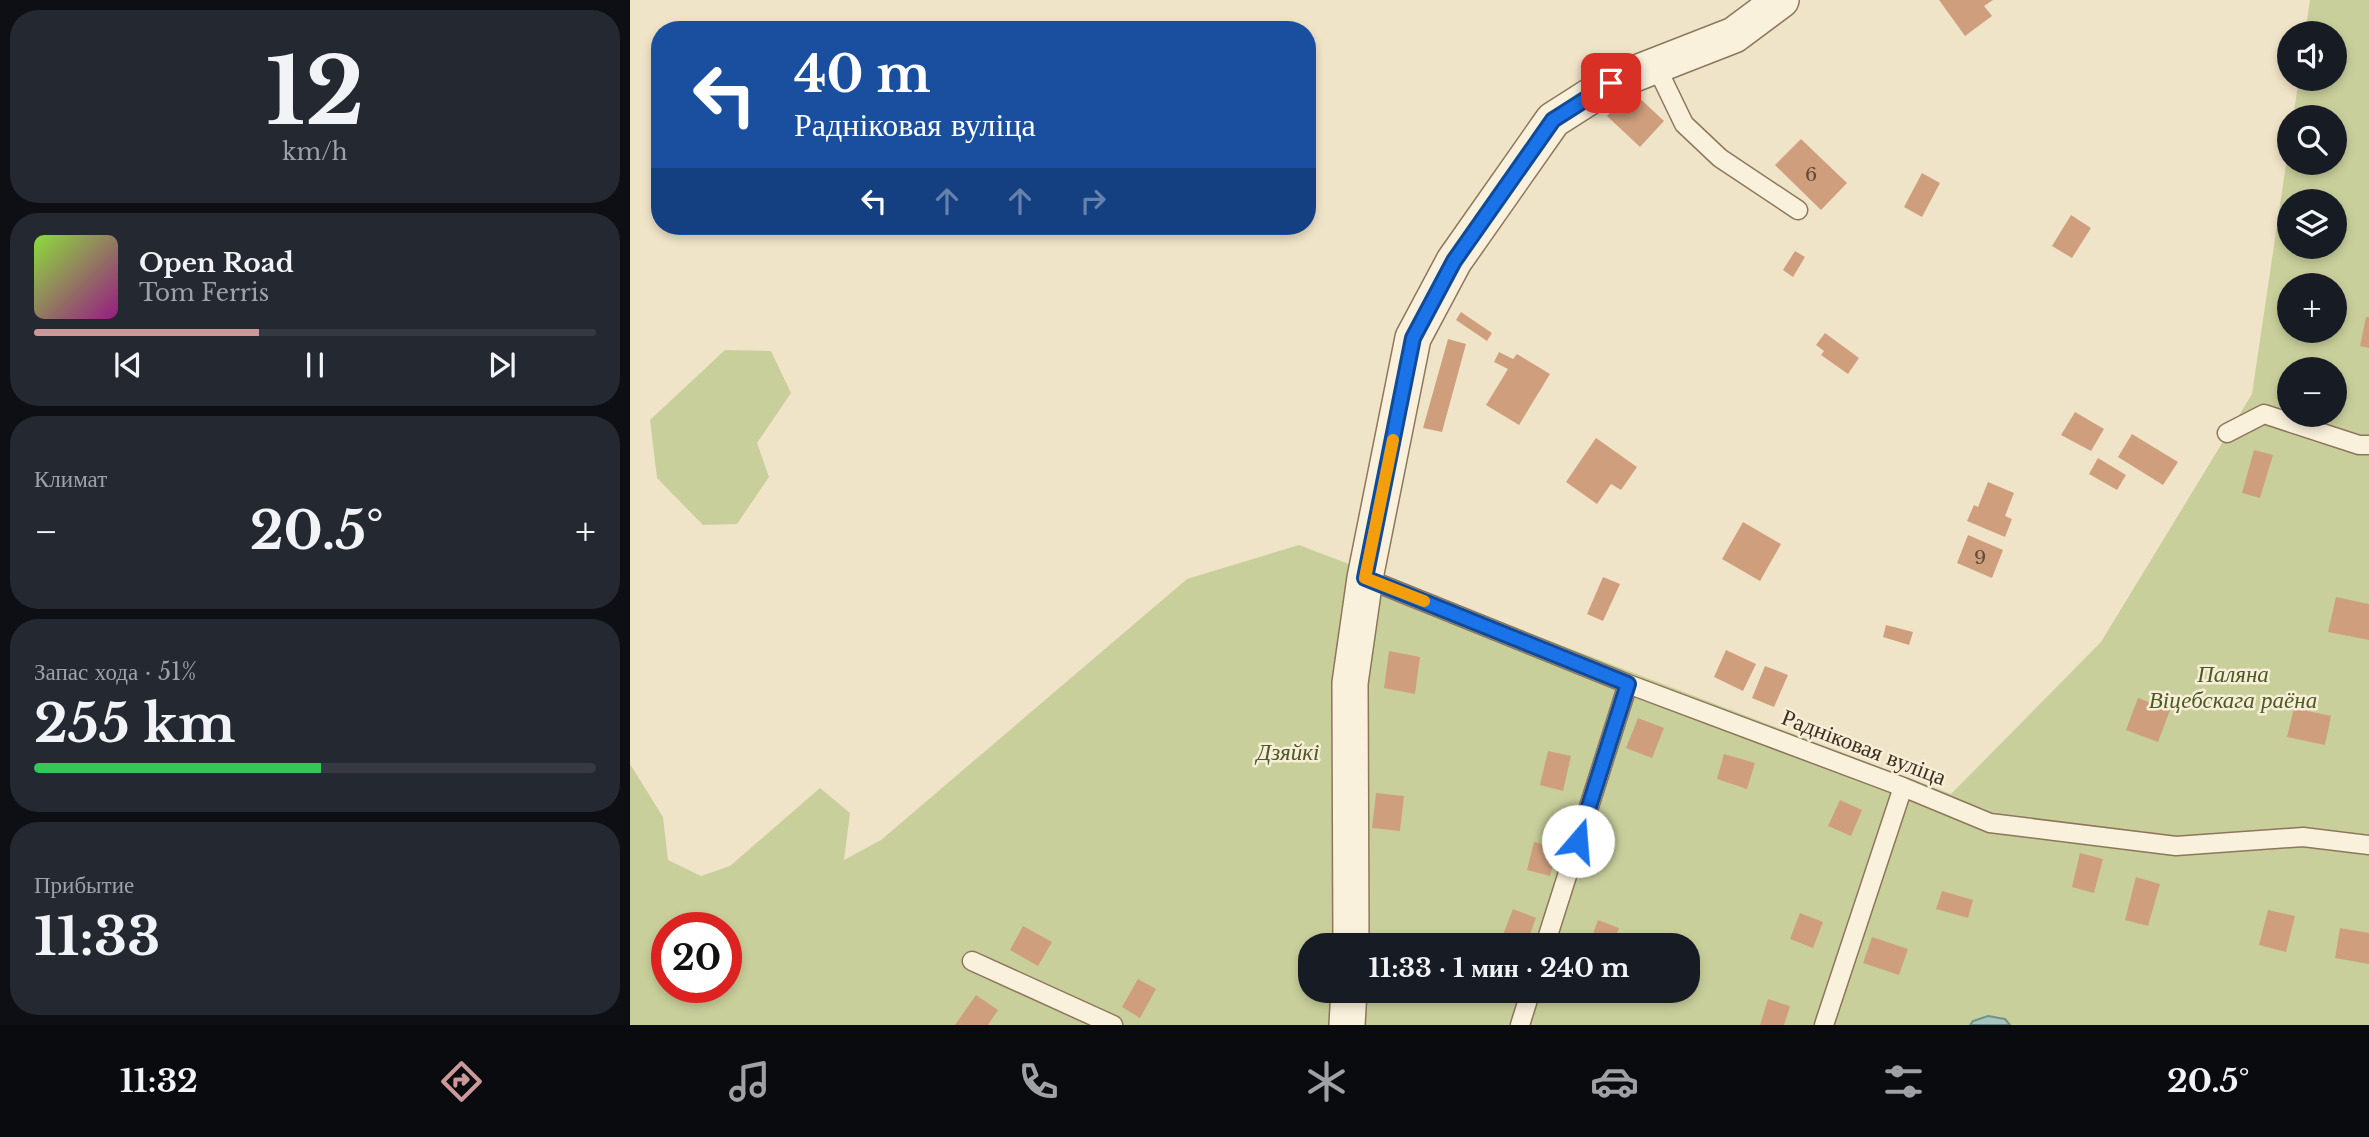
<!DOCTYPE html>
<html lang="ru">
<meta charset="utf-8">
<style>
body{margin:0;font-family:"Libre Baskerville",serif;background:#242831;color:#f1f3f6;height:100vh;display:flex;flex-direction:column;font-size:26px;white-space:nowrap}
*{box-sizing:border-box;margin:0}
p{font-size:23px;color:#9ea1a6}
.icon{flex:none;width:38px;height:38px;fill:none;stroke:currentColor;stroke-width:2;stroke-linecap:round;stroke-linejoin:round}
.map{position:relative;flex:1;overflow:hidden}
.panel{display:flex;flex-direction:column;gap:10px;padding:10px;background:#0d0f14;width:630px}
.panel>*{flex:none}
.guide{position:absolute;left:21px;top:21px;width:665px;height:214px;border-radius:28px;box-shadow:0 4px 10px #0003;background:#1a4fa0;color:#fff;overflow:hidden}
.buttons{position:absolute;left:1647px;top:21px;display:grid;gap:14px}
.buttons a{display:grid;place-items:center;width:70px;height:70px;border-radius:50%;background:#171b24;box-shadow:0 4px 10px #0003;font-size:35px}
.speed{position:absolute;left:21px;top:912px;display:flex;gap:14px;font-size:35px;font-weight:700;text-align:center}
.speed>*{display:grid;place-content:center;width:91px;height:91px;border-radius:50%;background:#171b24;box-shadow:0 4px 10px #0003;line-height:1}
.speed .limit{border:10px solid #d22;background:#fff;color:#111}
.pin{position:absolute;display:grid;place-items:center;width:60px;height:60px;color:#fff;margin:-30px;border-radius:14px;box-shadow:0 4px 10px #0006}
.me{position:absolute;width:77px;margin:-38px;rotate:18deg;stroke-linejoin:round;filter:drop-shadow(0 0 5px #0008)}
.turn{display:flex;align-items:center;gap:24px;height:147px;padding:0 28px;font-size:32px}
.turn .icon{width:91px;height:91px;stroke-width:2.5}
.turn b{display:block;font-size:49px;line-height:60px}
.lanes{display:flex;align-items:center;height:66px;padding:0 28px;background:#0003;justify-content:center;gap:35px;direction:ltr}
.lanes .off{opacity:.35}
.big{font-size:52px;font-weight:700;line-height:1.1}
.panel .widget{flex:1;display:flex;flex-direction:column;justify-content:center;gap:10px;min-width:0;padding:0 24px;border-radius:28px;background:#242831}
.panel .dial{align-items:center;gap:0}
.dial b{font-size:91px;line-height:1}
.song{display:flex;align-items:center;gap:21px}
.cover{width:84px;height:84px;border-radius:10px;background:linear-gradient(135deg,hsl(90 70% 55%),hsl(310 70% 35%))}
.played{height:7px;border-radius:4px;background:linear-gradient(90deg,#cc999b 40%,#363941 40%)}
.keys{display:flex;justify-content:space-around;direction:ltr}
.heat{display:flex;justify-content:space-between;align-items:center;font-size:38px;direction:ltr}
.charge{height:10px;border-radius:5px;background:linear-gradient(90deg,#34c759 51%,#363941 0)}
.trip{position:absolute;left:668px;top:933px;width:402px;height:70px;border-radius:28px;background:#171b24;box-shadow:0 4px 10px #0003;font-weight:700;line-height:70px;text-align:center}
.tab-bar{display:flex;height:112px;justify-content:space-around;align-items:center;background:#090b0e;color:#9ea1a6}
.tab-bar .icon{width:49px;height:49px}
.tab-bar .on{color:#cc999b}
.tab-bar b{font-size:32px;color:#f1f3f6}
main{display:flex;flex:1;min-height:0}
.map>svg:first-child{display:block}
.green{fill:#c9cf9b;fill-rule:evenodd}
.water{fill:#a9c4bc;stroke:#6f938a;stroke-width:2}
.building{fill:#cf9f7d}
.lines{fill:none;stroke-linecap:round;stroke-linejoin:round}
.service-casing{stroke:#8d765c;stroke-width:21}
.minor-casing{stroke:#8d765c;stroke-width:38}
.service{stroke:#faf1dc;stroke-width:18}
.minor{stroke:#faf1dc;stroke-width:35}
.route-casing{stroke:#114b97;stroke-width:18}
.route{stroke:#1a73e8;stroke-width:12}
.slow{stroke:#f59e0b;stroke-width:12}
.labels{text-anchor:middle;dominant-baseline:central;stroke-width:5;stroke-linejoin:round;paint-order:stroke}
.number-label{font-size:19px;fill:#624a37}
.park-label{font-size:23px;font-style:italic;fill:#4d5a26;stroke:#f7eed8}
.street-label{font-size:23px;fill:#3d2e20;stroke:#f7eed8}
</style>
<main>
<section class="panel">
<div class="widget dial"><b>12</b><p>km/h</p></div>
<div class="widget">
<div class="song"><i class="cover"></i><div><b>Open Road</b><p>Tom Ferris</p></div></div>
<div class="played"></div>
<div class="keys"><svg class="icon" aria-label="previous" viewBox="0 0 24 24"><path d="M18 5L8 12l10 7zM5 5v14"/></svg><svg class="icon" aria-label="pause" viewBox="0 0 24 24"><path d="M8 5v14M16 5v14"/></svg><svg class="icon" aria-label="next" viewBox="0 0 24 24"><path d="M6 5l10 7-10 7zM19 5v14"/></svg></div>
</div>
<div class="widget"><p>Климат</p>
<div class="heat"><a>−</a><b class="big">20.5°</b><a>+</a></div>
</div>
<div class="widget"><p>Запас хода · 51%</p><b class="big">255 km</b><div class="charge"></div></div>
<div class="widget"><p>Прибытие</p><b class="big">11:33</b></div>
</section>
<div class="map">
<svg width="1739" height="1025" viewBox="0 0 1739 1025">
<rect width="100%" height="100%" fill="#f0e4c8"/>
<path class="green" d="M1680,0H1739V1025H0V764L33,817L38,860L71,876L100,866L190,788L220,813L214,860L251,840L557,579L669,545L1321,794L1471,642L1622,394L1659,144V163H1704V117H1663L1669,79H1704V33H1675ZM1659,201H1704V247H1659ZM1659,285H1704V331H1659ZM1659,369H1704V415H1659ZM37,928H96V987H37ZM681,945H1059V990H681Z
M95,350L141,351L161,393L127,443L139,477L107,524L73,525L27,478L20,420Z"/>
<path class="water" d="M1358,1016L1375,1019L1380,1025H1340L1343,1021Z"/>
<path class="building" d="M1309,0H1363L1354,6L1362,16L1335,36Z
M1001,90L1034,121L1010,147L977,116Z
M1171,139L1217,183L1191,210L1145,165Z
M1292,173L1310,183L1292,217L1274,207Z
M1441,215L1461,228L1442,258L1422,246Z
M1165,251L1175,257L1163,277L1153,270Z
M831,312L862,333L857,341L826,320Z
M1736,317H1739V348L1730,346Z
M1195,333L1229,358L1218,374L1191,355L1194,351L1186,345Z
M818,339L836,344L812,432L793,428Z
M869,352L883,359L887,354L920,374L889,425L856,405L878,369L864,362Z
M1445,412L1474,429L1461,451L1431,435Z
M1502,434L1548,462L1533,485L1488,457Z
M966,438L1007,467L991,490L981,484L967,504L936,482Z
M1624,450L1643,455L1630,498L1612,493Z
M1468,458L1496,475L1487,490L1459,474Z
M1358,482L1384,493L1375,516L1382,519L1375,537L1337,521L1344,505L1348,507Z
M1113,522L1151,544L1130,581L1092,559Z
M1338,535L1373,550L1362,578L1327,563Z
M973,577L990,584L973,621L957,614Z
M1706,597L1739,604V640L1698,632Z
M1256,625L1283,632L1279,645L1253,637Z
M1096,650L1126,664L1113,691L1084,677Z
M759,651L790,657L785,694L754,688Z
M1135,666L1158,675L1144,707L1122,698Z
M1508,698L1540,710L1528,742L1496,730Z
M1664,708L1701,716L1695,745L1657,737Z
M1008,718L1034,728L1022,758L996,748Z
M918,751L941,756L933,791L910,785Z
M1094,754L1125,763L1117,789L1087,779Z
M746,793L774,796L770,831L742,828Z
M1210,800L1232,810L1221,836L1198,826Z
M904,842L927,848L920,876L897,870Z
M1450,853L1473,859L1464,893L1442,887Z
M1506,877L1530,884L1518,926L1495,920Z
M1312,891L1343,900L1338,918L1306,909Z
M883,909L906,918L896,945H884L871,940Z
M1638,910L1665,916L1656,952L1629,945Z
M1170,913L1193,922L1183,948L1160,939Z
M968,920L989,928L982,945H959Z
M393,926L422,942L408,966L380,950Z
M1710,928L1739,933V964L1705,958Z
M1242,937L1278,949L1269,975L1233,963Z
M508,979L526,989L510,1018L492,1007Z
M346,995L368,1010L358,1025H325Z
M1138,999L1160,1006L1154,1025H1130Z"/>
<g class="lines">
<g class="service-casing">
<path id="service" d="M1026,66L1054,124L1090,158L1168,210
M1597,433L1634,414L1729,445H1739
M735,578L998,684L1273,787L1360,823L1546,846L1673,837L1739,845
M915,945L998,684
M342,961L483,1025
M890,1025L901,990
M1194,1025L1273,787"/>
</g>
<g class="minor-casing">
<path id="minor" d="M721,945L720,683L735,578L783,338L824,261L923,120L981,83L1104,35L1151,0
M717,1025L719,990"/>
</g>
<use href="#service" class="service"/>
<use href="#minor" class="minor"/>
</g>
<g class="lines">
<g class="route-casing">
<path id="route" d="M948,841L998,684L735,578L783,338L824,261L923,120L981,83"/>
</g>
<use href="#route" class="route"/>
<path class="slow" d="M763,440L735,578L794,601"/>
</g>
<g class="labels">
<g class="number-label">
<text x="1181" y="174">6</text>
<text x="1350" y="557">9</text>
</g>
<g class="park-label">
<text x="1603" y="674">Паляна<tspan x="1603" dy="26">Віцебскага раёна</tspan></text>
<text x="658" y="752">Дзяйкі</text>
</g>
<g class="street-label">
<text transform="translate(1234 747) rotate(21)">Радніковая вуліца</text>
</g>
</g>
</svg>
<div class="buttons">
<a><svg class="icon" aria-label="sound" viewBox="0 0 24 24"><path d="M4 9h4l5-4v14l-5-4H4zM17 9q2 3 0 6"/></svg></a>
<a><svg class="icon" aria-label="search" viewBox="0 0 24 24"><circle cx="10" cy="10" r="6"/><path d="M15 15l6 6"/></svg></a>
<a><svg class="icon" aria-label="layers" viewBox="0 0 24 24"><path d="M12 4l9 5-9 5-9-5zM3 14l9 5 9-5"/></svg></a>
<a>+</a>
<a>−</a>
</div>
<div class="speed"><div class="limit">20</div></div>
<div class="pin" style="left:981px;top:83px;background:#d93025"><svg class="icon" aria-label="arrive" viewBox="0 0 24 24"><path d="M6 21V4h12l-3 4 3 4H6"/></svg></div>
<svg class="me" style="left:948px;top:841px" viewBox="-20 -20 40 40"><circle r="19" fill="#fff"/><path d="M0-13L10 11 0 6-10 11z" fill="#1a73e8"/></svg>
<div class="trip">11:33 · 1 мин · 240 m</div>
<div class="guide">
<div class="turn"><svg class="icon" aria-label="left" viewBox="0 0 24 24"><path d="M17 20v-9H6M10 6l-5 5 5 5"/></svg><div><b>40 m</b>Радніковая вуліца</div></div>
<div class="lanes"><svg class="icon" aria-label="left" viewBox="0 0 24 24"><path d="M17 20v-9H6M10 6l-5 5 5 5"/></svg><svg class="icon off" aria-label="ahead" viewBox="0 0 24 24"><path d="M12 20V5M6 11l6-6 6 6"/></svg><svg class="icon off" aria-label="ahead" viewBox="0 0 24 24"><path d="M12 20V5M6 11l6-6 6 6"/></svg><svg class="icon off" aria-label="right" viewBox="0 0 24 24"><path d="M7 20v-9h11M14 6l5 5-5 5"/></svg></div>
</div>
</div>
</main>
<nav class="tab-bar">
<b>11:32</b>
<svg class="icon on" aria-label="directions" viewBox="0 0 24 24"><path d="M12 3l9 9-9 9-9-9zM9 14v-3h6M13 9l2 2-2 2"/></svg>
<svg class="icon" aria-label="music" viewBox="0 0 24 24"><path d="M9 18V5l10-2v13"/><circle cx="6" cy="18" r="3"/><circle cx="16" cy="16" r="3"/></svg>
<svg class="icon" aria-label="phone" viewBox="0 0 24 24"><path d="M5 4h4l2 5-3 2q2 4 5 5l2-3 5 2v4C11 20 4 13 5 4z"/></svg>
<svg class="icon" aria-label="climate" viewBox="0 0 24 24"><path d="M12 3v18M4 7l16 10M4 17L20 7"/></svg>
<svg class="icon" aria-label="car" viewBox="0 0 24 24"><path d="M5 17H2v-5l4-1 3-4h7l3 4 3 1v5h-3M9 17h6M6 11h13"/><circle cx="7" cy="17" r="2"/><circle cx="17" cy="17" r="2"/></svg>
<svg class="icon" aria-label="filters" viewBox="0 0 24 24"><path d="M4 7h16M4 17h16"/><circle cx="9" cy="7" r="2"/><circle cx="15" cy="17" r="2"/></svg>
<b>20.5°</b>
</nav>
